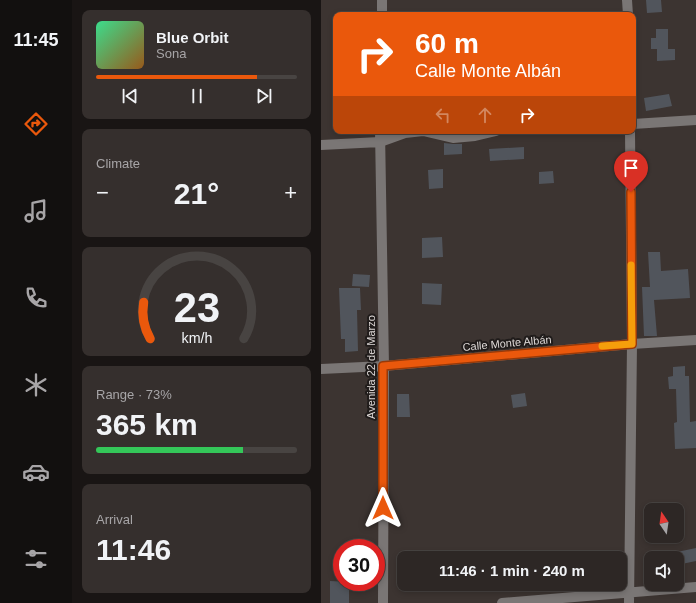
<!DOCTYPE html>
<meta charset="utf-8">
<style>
body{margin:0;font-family:Helvetica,sans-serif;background:#352f2d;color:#f1f3f6;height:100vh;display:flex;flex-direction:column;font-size:15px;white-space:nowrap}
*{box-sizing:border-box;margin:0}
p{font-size:13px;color:#a7a5a7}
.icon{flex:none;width:22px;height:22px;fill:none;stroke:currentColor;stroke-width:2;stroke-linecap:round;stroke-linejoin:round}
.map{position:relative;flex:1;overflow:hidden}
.panel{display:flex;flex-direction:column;gap:10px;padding:10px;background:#191514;width:249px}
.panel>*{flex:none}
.top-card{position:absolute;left:12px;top:12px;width:303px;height:122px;border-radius:8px;box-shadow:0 2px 6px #0003,0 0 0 1px #484442;background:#ea580c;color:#fff;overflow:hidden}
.needle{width:26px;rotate:347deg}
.tools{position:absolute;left:323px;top:503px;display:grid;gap:8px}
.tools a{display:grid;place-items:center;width:40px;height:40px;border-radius:8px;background:#2d2725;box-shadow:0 2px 6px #0003,0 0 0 1px #484442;font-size:20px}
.speed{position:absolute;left:12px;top:539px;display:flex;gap:8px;font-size:20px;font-weight:700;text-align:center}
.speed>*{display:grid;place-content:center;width:52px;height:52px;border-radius:50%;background:#2d2725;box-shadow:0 2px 6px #0003,0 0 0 1px #484442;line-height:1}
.speed .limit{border:6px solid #d22;background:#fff;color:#111}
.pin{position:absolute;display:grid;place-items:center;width:34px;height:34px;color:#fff;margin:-41px -17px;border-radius:50% 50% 50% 0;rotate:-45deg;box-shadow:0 0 4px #0007}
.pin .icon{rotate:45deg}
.me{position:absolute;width:44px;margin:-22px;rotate:0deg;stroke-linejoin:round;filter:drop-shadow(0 0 3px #0008)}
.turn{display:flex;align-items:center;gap:14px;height:84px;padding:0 16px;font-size:18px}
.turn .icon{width:52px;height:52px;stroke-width:2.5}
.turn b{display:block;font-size:28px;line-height:34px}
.lanes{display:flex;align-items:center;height:38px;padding:0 16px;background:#0003;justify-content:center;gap:20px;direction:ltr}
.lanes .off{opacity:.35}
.big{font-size:30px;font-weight:700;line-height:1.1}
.panel .card{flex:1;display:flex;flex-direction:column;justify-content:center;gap:6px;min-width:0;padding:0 14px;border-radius:8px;background:#352f2d}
.panel .dial{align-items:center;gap:0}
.dial svg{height:104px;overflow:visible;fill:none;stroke:#484442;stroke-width:7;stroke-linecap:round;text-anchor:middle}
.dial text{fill:#f1f3f6;stroke:none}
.song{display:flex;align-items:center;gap:12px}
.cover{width:48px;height:48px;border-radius:6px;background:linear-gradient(135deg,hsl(150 70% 55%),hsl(30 70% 35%))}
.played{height:4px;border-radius:2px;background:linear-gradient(90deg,#ea580c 80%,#484442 80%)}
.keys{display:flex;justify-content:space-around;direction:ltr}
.heat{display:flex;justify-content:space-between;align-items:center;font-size:22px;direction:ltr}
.charge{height:6px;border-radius:3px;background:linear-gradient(90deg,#34c759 73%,#484442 0)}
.trip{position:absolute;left:76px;top:551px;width:230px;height:40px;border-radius:8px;background:#2d2725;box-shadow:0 2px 6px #0003,0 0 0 1px #484442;font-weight:700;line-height:40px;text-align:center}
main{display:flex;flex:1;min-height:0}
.tabs{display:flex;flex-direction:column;width:72px;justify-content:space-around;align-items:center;background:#12100f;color:#a7a5a7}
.tabs .icon{width:28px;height:28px}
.tabs .current{color:#ea580c}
.tabs b{font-size:18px;color:#f1f3f6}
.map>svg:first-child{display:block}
.building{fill:#51555c}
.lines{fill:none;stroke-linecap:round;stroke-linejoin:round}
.minor{stroke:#7a7675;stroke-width:10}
.route-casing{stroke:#983908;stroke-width:10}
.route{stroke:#ea580c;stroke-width:7}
.slow{stroke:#f59e0b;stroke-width:7}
.labels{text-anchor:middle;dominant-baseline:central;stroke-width:4;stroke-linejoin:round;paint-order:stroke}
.street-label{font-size:11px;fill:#ded9d7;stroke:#201c1b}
</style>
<main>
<nav class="tabs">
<b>11:45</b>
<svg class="icon current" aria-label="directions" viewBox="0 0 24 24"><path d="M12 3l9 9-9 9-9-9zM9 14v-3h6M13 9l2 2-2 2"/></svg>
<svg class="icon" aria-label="music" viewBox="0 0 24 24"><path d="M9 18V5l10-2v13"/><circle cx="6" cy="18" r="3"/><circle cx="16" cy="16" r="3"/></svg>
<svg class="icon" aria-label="phone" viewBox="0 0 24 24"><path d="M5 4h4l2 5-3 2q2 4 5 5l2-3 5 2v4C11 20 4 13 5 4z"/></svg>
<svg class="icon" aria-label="climate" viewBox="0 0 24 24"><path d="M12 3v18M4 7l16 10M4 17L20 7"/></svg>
<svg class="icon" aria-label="car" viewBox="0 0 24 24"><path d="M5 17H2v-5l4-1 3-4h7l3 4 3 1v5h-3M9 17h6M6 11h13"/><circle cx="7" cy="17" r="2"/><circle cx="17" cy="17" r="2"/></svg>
<svg class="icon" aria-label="filters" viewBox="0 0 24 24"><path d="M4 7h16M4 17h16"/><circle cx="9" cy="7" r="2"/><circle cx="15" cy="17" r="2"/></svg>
</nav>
<section class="panel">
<div class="card">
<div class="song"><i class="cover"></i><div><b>Blue Orbit</b><p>Sona</p></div></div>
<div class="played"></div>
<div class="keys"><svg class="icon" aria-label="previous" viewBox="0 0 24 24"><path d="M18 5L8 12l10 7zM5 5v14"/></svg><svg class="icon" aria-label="pause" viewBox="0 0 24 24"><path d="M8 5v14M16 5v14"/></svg><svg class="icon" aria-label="next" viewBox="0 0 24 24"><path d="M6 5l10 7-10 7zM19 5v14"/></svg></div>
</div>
<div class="card"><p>Climate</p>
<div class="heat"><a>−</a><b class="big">21°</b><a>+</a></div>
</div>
<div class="card dial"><svg viewBox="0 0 100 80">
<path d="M14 69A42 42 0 1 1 86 69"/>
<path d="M14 69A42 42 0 0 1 9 41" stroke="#ea580c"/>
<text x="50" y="56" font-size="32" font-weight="700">23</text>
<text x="50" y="72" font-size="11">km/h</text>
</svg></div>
<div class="card"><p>Range · 73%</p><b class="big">365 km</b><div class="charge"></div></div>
<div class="card"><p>Arrival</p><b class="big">11:46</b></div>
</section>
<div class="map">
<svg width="375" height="603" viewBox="0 0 375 603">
<rect width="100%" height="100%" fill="#3c3431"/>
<path class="building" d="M325,0H340L341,12L326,13Z
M335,29H347V49H354V60L336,61V49H330V38H335Z
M348,94L351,106L325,111L323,98Z
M123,143L132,144H141V154L123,155Z
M203,147V159L169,161L168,149Z
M122,169V188L108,189L107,170Z
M232,171L233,183L218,184V172Z
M121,237L122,257L101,258V238Z
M327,252H339L340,271L367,269L369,298L333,300L336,336H323L321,287H329Z
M32,274L49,275L48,287L31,286Z
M101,283L121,284L120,305L101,304Z
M18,288H39L40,310H36L37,351L24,352V339H20Z
M364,366V376H368L369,422L375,421V448L354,449L353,423L356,422L355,389H348L347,377L352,376V367Z
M204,393L206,406L192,408L190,395Z
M76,394H88L89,417H76Z
M375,548V561L356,565V552Z
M9,581L28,582V603H9Z"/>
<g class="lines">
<path class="minor" d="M306,0L307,15
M61,15V0
M312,124L375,120
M59,131L63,366L62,603
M0,145L59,142L84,133L102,131L132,138L154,136L175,131
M0,369L63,366L311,344L375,340
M181,603L375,587
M308,603L311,344L309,131"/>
</g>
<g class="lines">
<g class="route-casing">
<path id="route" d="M62,508V366L311,344L310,192"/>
</g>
<use href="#route" class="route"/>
<path class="slow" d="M281,346L311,344L310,265"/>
</g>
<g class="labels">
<g class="street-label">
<text transform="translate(186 343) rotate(-5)">Calle Monte Albán</text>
<text transform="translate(50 367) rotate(-90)">Avenida 22 de Marzo</text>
</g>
</g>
</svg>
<div class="tools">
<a><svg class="needle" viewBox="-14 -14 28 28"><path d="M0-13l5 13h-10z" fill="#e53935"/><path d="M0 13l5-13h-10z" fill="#a7a5a7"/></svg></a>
<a><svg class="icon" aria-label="sound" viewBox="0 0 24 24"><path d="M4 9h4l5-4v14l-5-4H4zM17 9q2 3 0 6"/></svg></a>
</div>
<div class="speed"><div class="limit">30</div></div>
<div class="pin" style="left:310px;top:192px;background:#d93025"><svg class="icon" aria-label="arrive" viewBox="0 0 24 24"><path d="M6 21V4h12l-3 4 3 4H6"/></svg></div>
<svg class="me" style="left:62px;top:508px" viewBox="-20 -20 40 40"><path d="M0-17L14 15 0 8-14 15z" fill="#ea580c" stroke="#fff" stroke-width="4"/></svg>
<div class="trip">11:46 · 1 min · 240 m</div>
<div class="top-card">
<div class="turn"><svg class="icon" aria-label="right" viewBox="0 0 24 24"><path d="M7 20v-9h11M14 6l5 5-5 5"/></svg><div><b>60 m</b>Calle Monte Albán</div></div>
<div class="lanes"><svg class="icon off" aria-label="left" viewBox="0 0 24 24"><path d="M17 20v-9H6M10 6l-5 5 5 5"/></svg><svg class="icon off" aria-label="ahead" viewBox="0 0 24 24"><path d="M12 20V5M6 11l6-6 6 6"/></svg><svg class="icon" aria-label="right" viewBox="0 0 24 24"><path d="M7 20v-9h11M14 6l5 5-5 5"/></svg></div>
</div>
</div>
</main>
